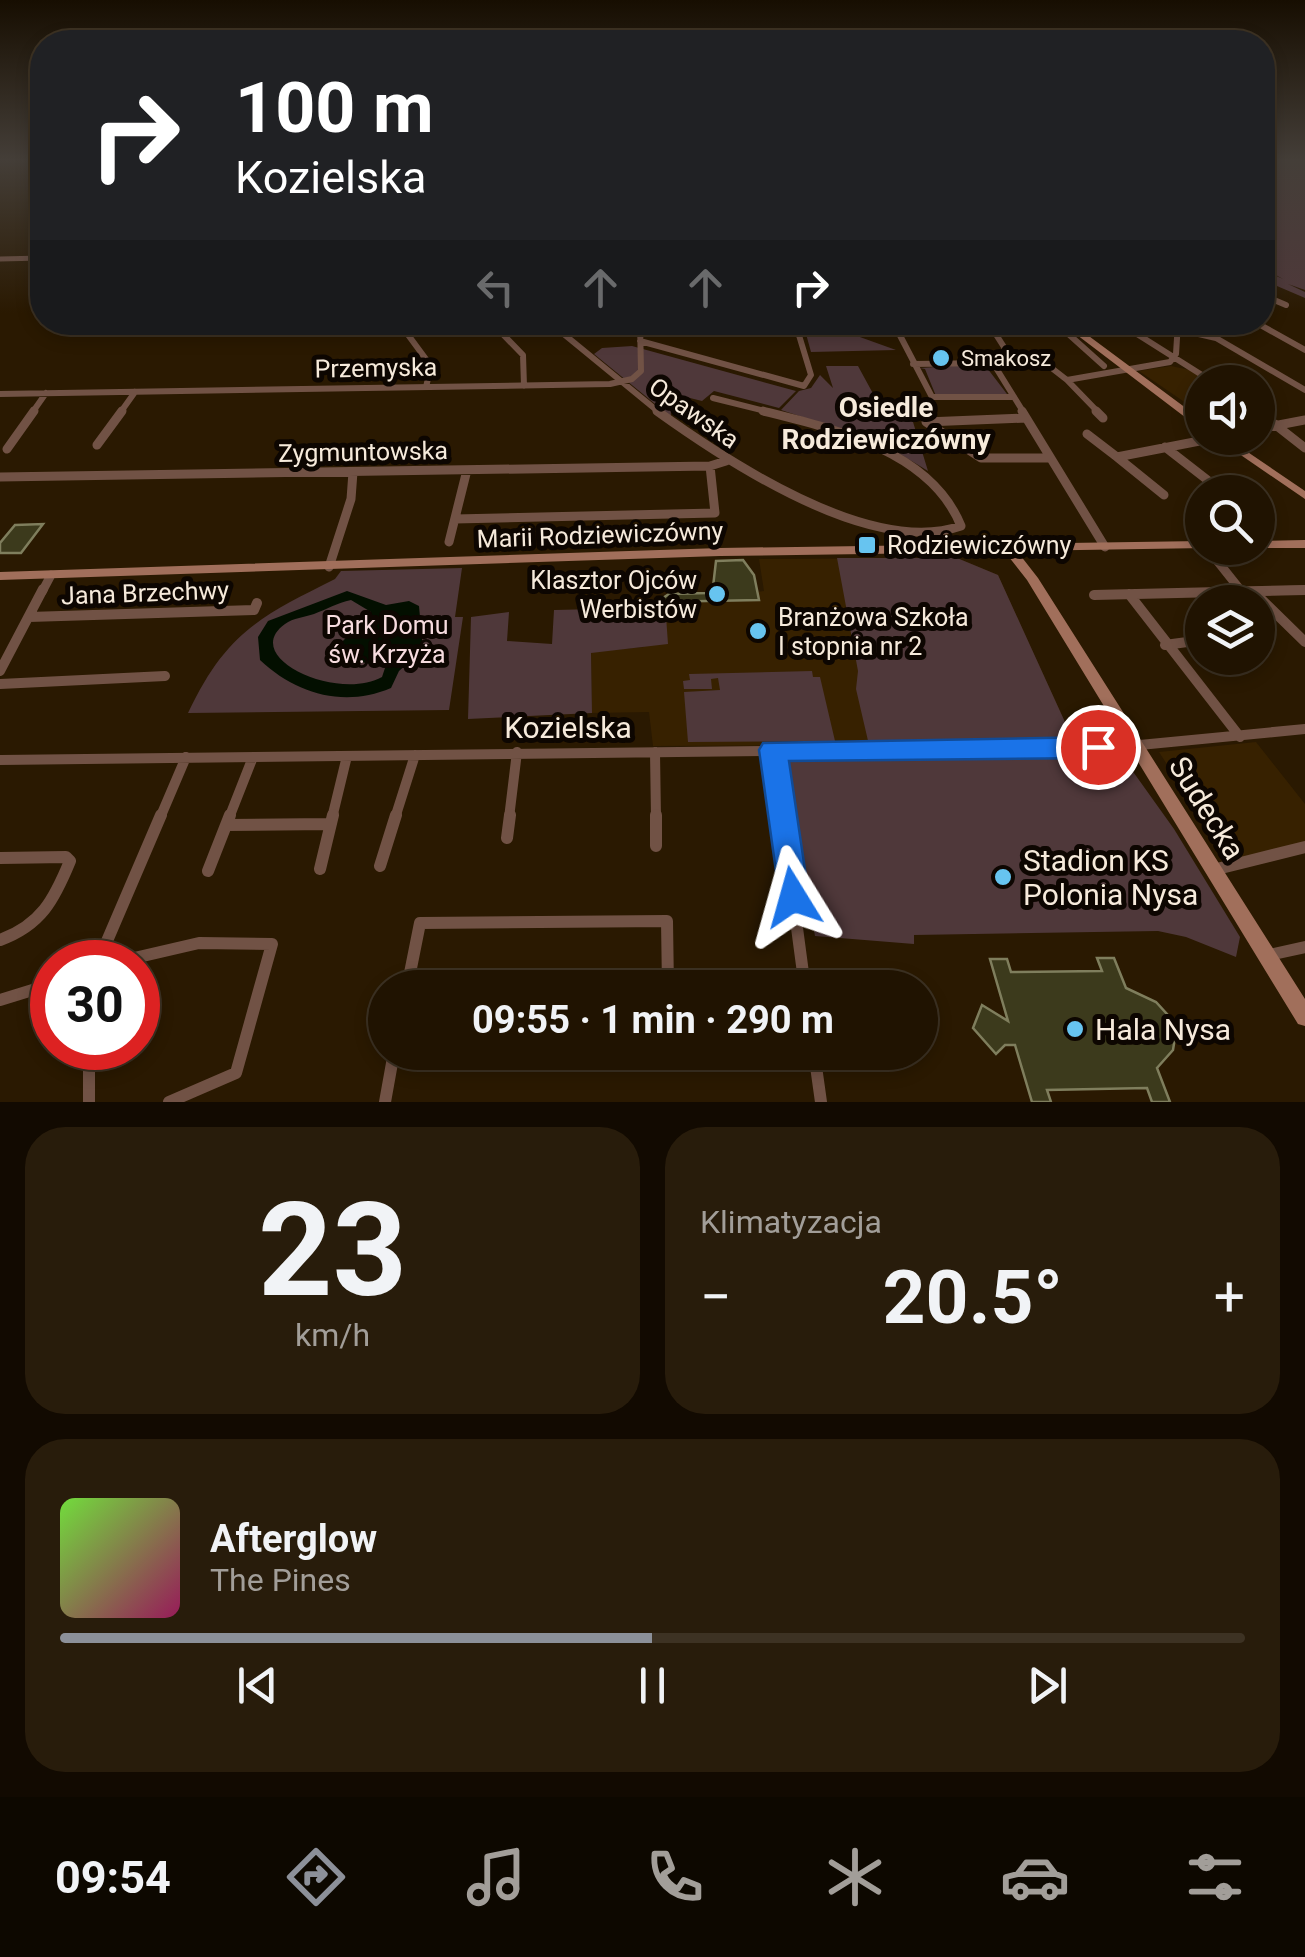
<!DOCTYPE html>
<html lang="pl">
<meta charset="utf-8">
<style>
body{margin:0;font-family:Roboto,sans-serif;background:#281c0b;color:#f1f3f6;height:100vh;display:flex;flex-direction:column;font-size:38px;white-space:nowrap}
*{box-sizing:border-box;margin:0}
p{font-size:32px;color:#a29e99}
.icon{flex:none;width:55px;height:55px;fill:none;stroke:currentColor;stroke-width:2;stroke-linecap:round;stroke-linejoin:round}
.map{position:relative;height:1102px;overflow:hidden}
.details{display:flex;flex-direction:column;gap:25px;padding:25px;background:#120a01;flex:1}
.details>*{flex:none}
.banner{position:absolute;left:30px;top:30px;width:1245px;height:305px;border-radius:40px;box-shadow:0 5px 15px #0003,0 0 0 2px #3d3223;background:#202124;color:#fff;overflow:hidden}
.tools{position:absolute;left:1185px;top:365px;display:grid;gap:20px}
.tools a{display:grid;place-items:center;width:90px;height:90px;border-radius:50%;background:#201301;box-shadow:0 5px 15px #0003,0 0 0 2px #3d3223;font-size:50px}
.speed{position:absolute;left:30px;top:940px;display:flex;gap:20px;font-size:50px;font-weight:700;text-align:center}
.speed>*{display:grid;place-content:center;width:130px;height:130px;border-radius:50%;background:#201301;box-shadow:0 5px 15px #0003,0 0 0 2px #3d3223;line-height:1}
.speed .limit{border:15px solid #d22;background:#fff;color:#111}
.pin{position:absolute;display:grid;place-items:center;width:85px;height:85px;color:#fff;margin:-42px;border:5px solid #fff;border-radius:50%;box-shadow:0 2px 10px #0007}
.me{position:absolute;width:110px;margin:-55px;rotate:352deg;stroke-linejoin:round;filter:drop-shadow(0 0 8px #0008)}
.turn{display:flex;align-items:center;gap:35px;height:210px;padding:0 40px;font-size:45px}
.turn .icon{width:130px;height:130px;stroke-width:2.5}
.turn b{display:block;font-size:70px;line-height:85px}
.lanes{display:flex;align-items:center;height:95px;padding:0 40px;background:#0003;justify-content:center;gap:50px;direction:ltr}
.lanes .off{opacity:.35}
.big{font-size:75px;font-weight:700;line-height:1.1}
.details .card{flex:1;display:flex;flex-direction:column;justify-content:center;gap:15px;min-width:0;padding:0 35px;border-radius:40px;background:#281c0b}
.details .dial{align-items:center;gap:0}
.dial b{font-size:130px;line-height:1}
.song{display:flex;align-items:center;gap:30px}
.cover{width:120px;height:120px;border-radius:15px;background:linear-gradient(135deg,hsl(100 70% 55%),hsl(330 70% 35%))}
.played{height:10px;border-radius:5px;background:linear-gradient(90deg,#8c9099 50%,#3d3223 50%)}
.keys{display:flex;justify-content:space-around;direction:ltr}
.heat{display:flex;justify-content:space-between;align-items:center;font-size:55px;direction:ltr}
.details .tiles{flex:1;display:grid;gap:25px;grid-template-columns:1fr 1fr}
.card:last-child{grid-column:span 2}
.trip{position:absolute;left:368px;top:970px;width:570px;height:100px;border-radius:50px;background:#201301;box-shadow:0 5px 15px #0003,0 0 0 2px #3d3223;font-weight:700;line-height:100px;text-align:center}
.menu{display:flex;height:160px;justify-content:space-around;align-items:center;background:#0d0800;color:#a29e99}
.menu .icon{width:70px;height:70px}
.menu .active{color:#8c9099}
.menu b{font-size:45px;color:#f1f3f6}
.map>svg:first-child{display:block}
.built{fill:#372100}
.green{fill:#4f383a}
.water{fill:#030f00;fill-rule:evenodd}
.building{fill:#3c3a1c;stroke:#7f7e5d;stroke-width:2.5}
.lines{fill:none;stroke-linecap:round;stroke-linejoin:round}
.street-far4{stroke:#715245;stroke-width:5}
.street-far3{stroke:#715245;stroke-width:6}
.street-far2{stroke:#715245;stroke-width:9}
.street-far1{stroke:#715245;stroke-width:10}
.street{stroke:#715245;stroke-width:12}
.secondary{fill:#a16f5b;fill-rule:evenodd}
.route{fill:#1a73e8;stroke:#114b97;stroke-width:2.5}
.poi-dot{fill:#67c4f0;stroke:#0d0601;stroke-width:4}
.labels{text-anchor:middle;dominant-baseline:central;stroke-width:10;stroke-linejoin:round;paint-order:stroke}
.far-poi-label{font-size:22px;fill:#f6eadb;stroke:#0d0601;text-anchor:start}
.street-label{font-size:25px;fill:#f6eadb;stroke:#0d0601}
.poi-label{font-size:25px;fill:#f6eadb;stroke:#0d0601;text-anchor:start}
.park-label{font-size:25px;fill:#f7dcdf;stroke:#0d0601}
.neighbourhood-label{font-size:28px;font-weight:bold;fill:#f6eadb;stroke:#0d0601}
.near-street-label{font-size:30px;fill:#f6eadb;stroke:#0d0601}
.near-poi-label{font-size:30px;fill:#f6eadb;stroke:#0d0601;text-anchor:start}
</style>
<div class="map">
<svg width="1305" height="1102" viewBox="0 0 1305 1102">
<rect width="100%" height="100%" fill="#2a1901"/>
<path class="built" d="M1171,366L1190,370L1209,382H1202V414L1139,371Z
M957,558L998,575L1075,744L653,746L649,712L592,713L591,652L644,647L641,603L758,600L757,592L764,591L759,559Z
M1256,742L1305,804V843L1230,862L1159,752Z"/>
<path class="green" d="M1263,159H1305V290L1288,284L1305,292V298L1263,280V270L1283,279L1263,268Z
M803,323H821L896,350L811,352Z
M632,346L796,391L779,408L714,391L702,401L670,393L671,417L594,354L602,348Z
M984,364L1007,394L936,396L925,369L920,368Z
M826,366H858L876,399H906L928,471L882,443L781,410L799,391L811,388L820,375L833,388Z
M837,558H957L998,575L1075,744L869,745L856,689L858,671Z
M462,568L455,617H463L449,710L188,713C226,633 259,617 335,579L341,571Z
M643,608L666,616L668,644L591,653L592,713L468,719L471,617L509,612L507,641L552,644L554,610Z
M812,671L813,677H820L835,741L688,742L684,692L720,690L718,678L711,679L712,689H684L683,681L690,680L689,674Z
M1119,752L1174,829L1240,937L1236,957L1186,937L1158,931L914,935V944L815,936L785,767L787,756Z"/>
<path class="water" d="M347,591L386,605L409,601L419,606L423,650L399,671L391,688C344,708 296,694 260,660L258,637L268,621ZM351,600L371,612L341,643L358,661L385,668L382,677C337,702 239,657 285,624C293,618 305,617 314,614C327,609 337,603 351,600Z"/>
<path class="building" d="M43,524L21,553H0V543L15,525Z
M743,560L754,575L759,600L657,602L669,594L707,593L713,587L716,561Z
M1097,958H1114L1126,988L1156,1002L1177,1025L1173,1050L1157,1068L1170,1102H1152L1147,1088L1047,1090L1051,1102H1032L1015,1045H1005L996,1054L973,1028L982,1005L1008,1021L990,959H1007L1011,972L1102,971Z"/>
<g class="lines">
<path class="street-far4" d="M0,259L42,258"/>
<path class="street-far3" d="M1262,295L1286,305
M491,322L523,355L524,386
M549,322L660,413
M893,322L932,397H1014
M988,322L1011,358L993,363L1024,413
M1055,322L1104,366
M1118,322L1213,382
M1255,322L1305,350
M1177,329L1216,338L1305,390
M640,341L804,386L811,375L795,322
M913,364L993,363
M1049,366L1067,380
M426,387L431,366L403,328L428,322
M0,394L610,384L632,379L641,371L640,322
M713,398L773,413
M32,413L46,393
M120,413L135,392
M1099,413L1067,380L1170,362L1176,354L1178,322"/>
<path class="street-far2" d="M657,411C728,462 871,557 961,526C931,451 835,429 763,411
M1022,411L1105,547
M1096,411L1103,418
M1258,411L1305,448
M1026,418L926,422L981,458H1050
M1258,429L1305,420
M1087,434L1117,457
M97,445L122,411
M1165,447L1219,489
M7,449L34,411
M0,477L710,466L726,461
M1164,495L1117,457L1215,438
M455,519L715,513L710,466
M449,542L467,470
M1207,548L1242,592
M329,567L351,499L353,472
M42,592L51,575
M1222,592L1305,590"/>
<path class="street-far1" d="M1254,592L1305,642
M1129,594L1240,737
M1094,595L1305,590
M29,617L254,610L257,603
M1165,645L1202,640
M1226,658L1236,669
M0,671L43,589
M0,684L165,676
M773,750L782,818
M655,752L656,818
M0,760L1119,747L1305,729
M160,818L186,757
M229,818L253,757
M332,818L347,756
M395,818L415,755
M509,818L517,752"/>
<path class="street" d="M656,815V846
M782,815L805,988
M226,825L329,824
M507,838L510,815
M0,858L66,857L70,861C54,900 41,925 0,940
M380,866L396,815
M320,869L333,815
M1213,870L1305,847
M208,871L230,815
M1269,955L1305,947
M98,962L161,815
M117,962L199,943L272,944L236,1073L169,1102
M407,988L420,923L667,921L668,988
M0,1000L52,984
M89,1048V1102
M814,1052L821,1102
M385,1102L394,1052"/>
<path class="secondary" d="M1060,322H1070L1202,420V428L1198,427Z
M1216,438H1227L1305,491V499Z
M1305,540V548H1254H1258V541Z
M1202,541V548H1206L1017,551L1038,578L1305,999V1026L1298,1024L1027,580L1005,552L720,556L0,580V572L720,548Z"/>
</g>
<linearGradient id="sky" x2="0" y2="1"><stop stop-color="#170e01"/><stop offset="0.51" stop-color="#443e38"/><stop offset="1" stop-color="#443e38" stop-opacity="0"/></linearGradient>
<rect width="1305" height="313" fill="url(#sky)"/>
<path class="route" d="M1098,737L1112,747L1098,758L789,761L809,897L804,907L793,911L781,907L759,750L763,743Z"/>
<g class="poi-dot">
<circle cx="941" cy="358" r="10"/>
<rect x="857" y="535" width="20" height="20" rx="5"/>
<circle cx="717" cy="594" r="10"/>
<circle cx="758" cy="631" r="10"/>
<circle cx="1003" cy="877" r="10"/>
<circle cx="1075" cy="1029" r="10"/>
</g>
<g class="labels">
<g class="far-poi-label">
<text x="961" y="358">Smakosz</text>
</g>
<g class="street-label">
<text transform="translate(376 368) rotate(-1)">Przemyska</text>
<text transform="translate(694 413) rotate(35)">Opawska</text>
<text transform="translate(363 452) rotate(-1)">Zygmuntowska</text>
<text transform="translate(600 535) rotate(-2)">Marii Rodziewiczówny</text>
<text transform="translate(145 593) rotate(-2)">Jana Brzechwy</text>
</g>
<g class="poi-label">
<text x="887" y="545">Rodziewiczówny</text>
<text x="697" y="580" text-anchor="end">Klasztor Ojców<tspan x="697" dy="29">Werbistów</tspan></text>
<text x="778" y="617">Branżowa Szkoła<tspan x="778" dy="29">I stopnia nr 2</tspan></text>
</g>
<g class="park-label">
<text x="387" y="625">Park Domu<tspan x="387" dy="29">św. Krzyża</tspan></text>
</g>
<g class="neighbourhood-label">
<text x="886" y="407">Osiedle<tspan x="886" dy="32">Rodziewiczówny</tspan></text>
</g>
<g class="near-street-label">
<text x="568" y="727">Kozielska</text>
<text transform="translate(1207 808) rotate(58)">Sudecka</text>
</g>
<g class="near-poi-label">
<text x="1023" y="860">Stadion KS<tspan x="1023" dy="34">Polonia Nysa</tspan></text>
<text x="1095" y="1029">Hala Nysa</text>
</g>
</g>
</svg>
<div class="tools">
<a><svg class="icon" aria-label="sound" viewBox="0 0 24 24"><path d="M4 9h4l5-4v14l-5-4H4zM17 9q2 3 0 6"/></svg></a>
<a><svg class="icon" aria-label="search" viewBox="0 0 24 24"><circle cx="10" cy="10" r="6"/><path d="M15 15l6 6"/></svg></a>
<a><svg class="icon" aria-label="layers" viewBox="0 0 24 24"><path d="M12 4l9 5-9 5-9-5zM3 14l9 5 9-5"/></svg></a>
</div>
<div class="speed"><div class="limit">30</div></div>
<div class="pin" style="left:1098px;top:747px;background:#d93025"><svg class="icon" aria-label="arrive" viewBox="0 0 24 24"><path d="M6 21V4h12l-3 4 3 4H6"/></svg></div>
<svg class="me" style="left:793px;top:897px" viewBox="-20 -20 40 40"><path d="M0-17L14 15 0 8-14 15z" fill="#1a73e8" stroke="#fff" stroke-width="4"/></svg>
<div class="trip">09:55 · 1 min · 290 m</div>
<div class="banner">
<div class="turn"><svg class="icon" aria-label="right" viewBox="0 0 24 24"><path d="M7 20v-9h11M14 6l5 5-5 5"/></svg><div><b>100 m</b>Kozielska</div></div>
<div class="lanes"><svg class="icon off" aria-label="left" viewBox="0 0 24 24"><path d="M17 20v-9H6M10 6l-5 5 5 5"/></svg><svg class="icon off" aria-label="ahead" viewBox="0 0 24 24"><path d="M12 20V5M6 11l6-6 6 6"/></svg><svg class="icon off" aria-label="ahead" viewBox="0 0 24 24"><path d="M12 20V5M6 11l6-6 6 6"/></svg><svg class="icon" aria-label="right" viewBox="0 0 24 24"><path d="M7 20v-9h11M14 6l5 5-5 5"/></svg></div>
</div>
</div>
<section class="details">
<div class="tiles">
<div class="card dial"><b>23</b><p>km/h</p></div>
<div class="card"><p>Klimatyzacja</p>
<div class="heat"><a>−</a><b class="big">20.5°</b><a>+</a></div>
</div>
<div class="card">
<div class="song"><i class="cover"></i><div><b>Afterglow</b><p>The Pines</p></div></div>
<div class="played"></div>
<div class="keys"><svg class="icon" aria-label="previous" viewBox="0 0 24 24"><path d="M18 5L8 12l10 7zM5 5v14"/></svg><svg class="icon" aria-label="pause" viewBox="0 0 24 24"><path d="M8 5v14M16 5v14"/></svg><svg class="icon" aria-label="next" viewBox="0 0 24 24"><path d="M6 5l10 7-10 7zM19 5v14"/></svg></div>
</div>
</div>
</section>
<nav class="menu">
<b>09:54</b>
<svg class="icon active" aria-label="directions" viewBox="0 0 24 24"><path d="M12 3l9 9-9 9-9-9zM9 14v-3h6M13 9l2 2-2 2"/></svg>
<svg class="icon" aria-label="music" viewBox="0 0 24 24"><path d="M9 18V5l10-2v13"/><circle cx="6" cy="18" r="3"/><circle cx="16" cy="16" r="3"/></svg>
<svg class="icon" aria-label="phone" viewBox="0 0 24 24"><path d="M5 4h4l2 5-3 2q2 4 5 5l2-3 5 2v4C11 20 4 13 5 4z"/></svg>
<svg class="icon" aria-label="climate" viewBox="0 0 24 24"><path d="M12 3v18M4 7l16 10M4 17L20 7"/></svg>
<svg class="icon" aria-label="car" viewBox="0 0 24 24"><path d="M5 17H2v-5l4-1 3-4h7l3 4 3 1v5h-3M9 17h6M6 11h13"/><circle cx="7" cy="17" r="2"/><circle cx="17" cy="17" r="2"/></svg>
<svg class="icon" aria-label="filters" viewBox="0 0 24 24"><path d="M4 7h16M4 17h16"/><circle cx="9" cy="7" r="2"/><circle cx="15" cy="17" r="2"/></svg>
</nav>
